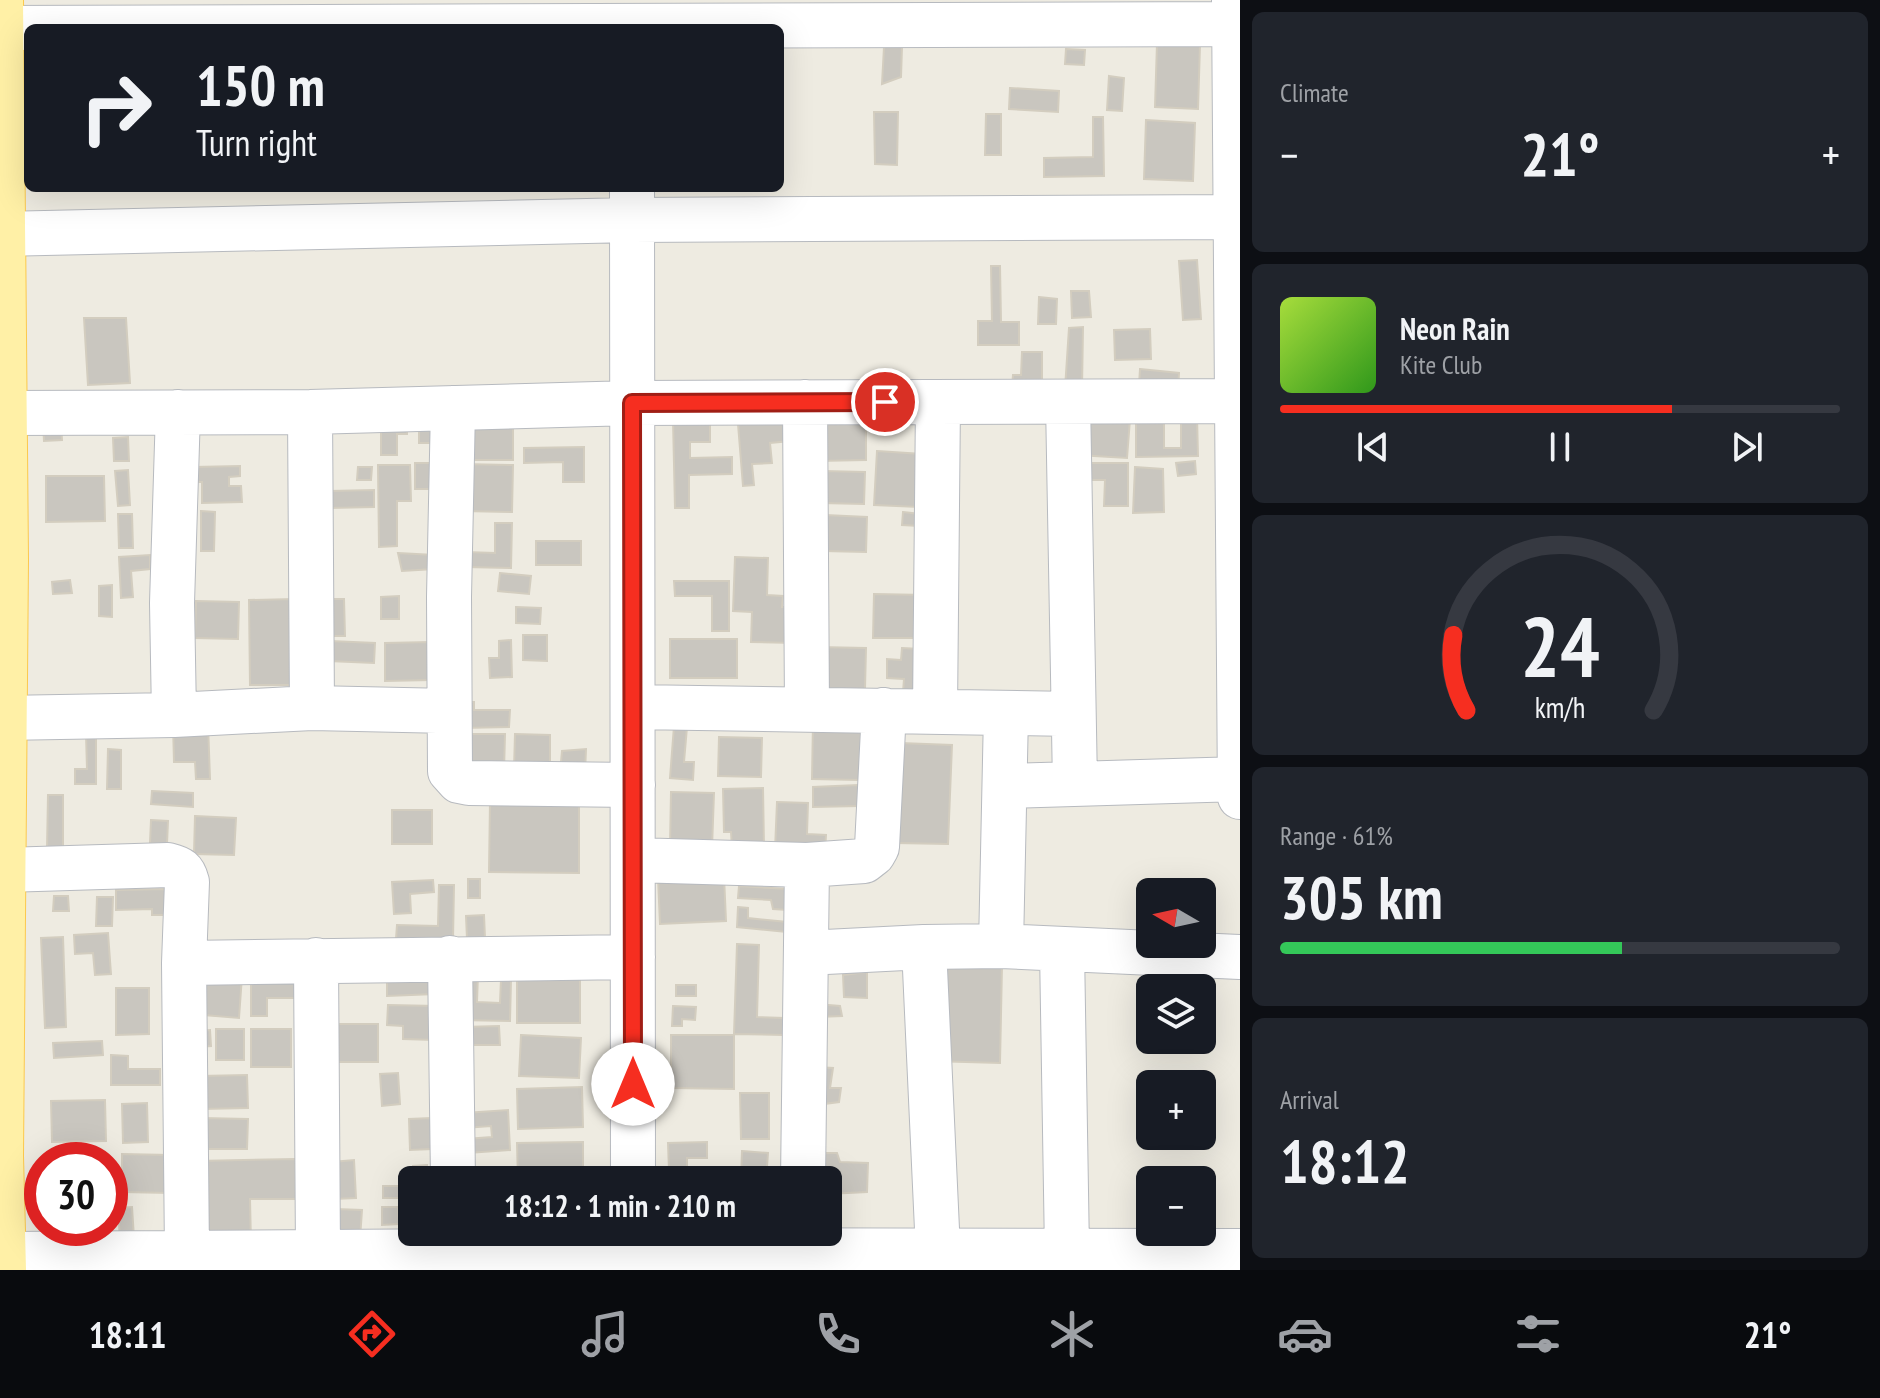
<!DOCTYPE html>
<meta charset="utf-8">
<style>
body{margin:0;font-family:"PT Sans Narrow",sans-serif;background:#20242c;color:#f1f3f6;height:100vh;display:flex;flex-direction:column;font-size:30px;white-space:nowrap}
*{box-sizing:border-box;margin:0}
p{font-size:26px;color:#9ea1a6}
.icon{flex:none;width:44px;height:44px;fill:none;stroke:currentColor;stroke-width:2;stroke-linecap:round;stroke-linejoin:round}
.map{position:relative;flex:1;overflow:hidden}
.drawer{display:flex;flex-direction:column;gap:12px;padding:12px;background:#0d0f14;width:640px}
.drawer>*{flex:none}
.hud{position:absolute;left:24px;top:24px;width:760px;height:168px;border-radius:12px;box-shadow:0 8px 32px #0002;background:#171b24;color:#f1f3f6;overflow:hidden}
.needle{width:52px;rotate:279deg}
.tools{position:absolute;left:1136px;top:878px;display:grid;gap:16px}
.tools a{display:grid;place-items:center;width:80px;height:80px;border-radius:12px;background:#171b24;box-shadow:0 8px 32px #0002;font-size:40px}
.speed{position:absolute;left:24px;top:1142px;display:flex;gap:16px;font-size:40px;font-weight:700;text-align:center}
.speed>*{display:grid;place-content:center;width:104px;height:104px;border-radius:50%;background:#171b24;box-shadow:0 8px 32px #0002;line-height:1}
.speed .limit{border:12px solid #d22;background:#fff;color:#111}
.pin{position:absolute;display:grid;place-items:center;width:68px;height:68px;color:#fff;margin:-34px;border:4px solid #fff;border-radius:50%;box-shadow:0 2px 8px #0007}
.me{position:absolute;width:88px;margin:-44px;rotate:0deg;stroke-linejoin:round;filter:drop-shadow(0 0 6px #0008)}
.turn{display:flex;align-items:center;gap:28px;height:168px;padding:0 40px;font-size:36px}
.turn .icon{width:104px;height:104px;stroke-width:2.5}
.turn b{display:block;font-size:56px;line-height:68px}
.big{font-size:60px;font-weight:600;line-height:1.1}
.drawer .tile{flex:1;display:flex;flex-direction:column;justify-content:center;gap:12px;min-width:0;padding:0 28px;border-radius:12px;background:#20242c}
.drawer .dial{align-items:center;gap:0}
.dial svg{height:208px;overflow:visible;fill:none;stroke:#363941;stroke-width:7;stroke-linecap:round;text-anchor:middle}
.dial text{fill:#f1f3f6;stroke:none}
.song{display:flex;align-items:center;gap:24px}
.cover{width:96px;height:96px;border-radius:12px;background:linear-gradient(135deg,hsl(80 70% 55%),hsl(110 70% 35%))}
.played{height:8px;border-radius:4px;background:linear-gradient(90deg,#f62e20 70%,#363941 70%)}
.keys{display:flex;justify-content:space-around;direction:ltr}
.heat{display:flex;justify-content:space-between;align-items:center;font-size:44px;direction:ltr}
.charge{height:12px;border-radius:6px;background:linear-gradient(90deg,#34c759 61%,#363941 0)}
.trip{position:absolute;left:398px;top:1166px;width:444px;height:80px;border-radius:12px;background:#171b24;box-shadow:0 8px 32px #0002;font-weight:600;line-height:80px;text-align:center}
.menu{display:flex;height:128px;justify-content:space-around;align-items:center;background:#090b0e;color:#9ea1a6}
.menu .icon{width:56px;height:56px}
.menu .on{color:#f62e20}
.menu b{font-size:36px;color:#f1f3f6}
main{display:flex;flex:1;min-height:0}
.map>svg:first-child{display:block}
.building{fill:#c9c6bf;stroke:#d3cdbf;stroke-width:2}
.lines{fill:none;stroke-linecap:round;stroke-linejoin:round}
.minor-casing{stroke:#b7babf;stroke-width:46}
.major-casing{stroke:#fcc94d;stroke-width:46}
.minor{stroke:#fff;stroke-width:44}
.major{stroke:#fff0a6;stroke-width:44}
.route-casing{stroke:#a01e15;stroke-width:20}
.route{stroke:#f62e20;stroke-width:14}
</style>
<main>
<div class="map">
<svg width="1240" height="1270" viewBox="0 0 1240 1270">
<rect width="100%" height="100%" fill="#eeebe1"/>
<path class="building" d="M1157,43L1200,45L1198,109L1155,107Z
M884,47H902L901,77L882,84Z
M1066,49L1085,50L1084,65L1065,64Z
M1109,76L1124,78L1122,111L1107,110Z
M1010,88L1059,91L1058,112L1009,109Z
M874,112H898L897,165L875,164Z
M986,114H1001V155H985Z
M1093,117H1103L1104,176L1044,177V158L1093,157Z
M1146,120L1195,123L1193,181L1144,179Z
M1197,260L1201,319L1183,320L1179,261Z
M991,266H1000L1001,322H1019V345H978V321H992Z
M1071,291H1089L1091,317L1072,318Z
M1039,297L1057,299L1056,324H1038Z
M84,318H126L130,383L88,385Z
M1083,327L1082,388L1065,389L1069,328Z
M1150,329L1151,359L1115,360L1114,330Z
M1022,352H1042V388L1012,387L1013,375H1021Z
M1140,369L1179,373L1178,389L1139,385Z
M1080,416L1130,419L1127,458L1078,455Z
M1197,416L1198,456L1136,457V418L1164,417V448H1181V417Z
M458,418H513V460H459Z
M710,419V442H690V458L732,457V474L689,475V508H675L673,420Z
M817,419H866V460L817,461Z
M788,420L790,441L770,443L772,463L752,464L754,485L743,486L738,424Z
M381,421H407V434H397V455H381Z
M61,423L62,440L44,441L43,424Z
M419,423H434V443H419Z
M128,437L129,461H114L113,438Z
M584,447V482H563V462L524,463V448Z
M877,451L922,454L919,507L874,505Z
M1195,461L1196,474L1178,476L1176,463Z
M415,463H431V489H415Z
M1083,463H1128V506H1104L1105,480H1083Z
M461,464L513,465L512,512L463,511Z
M378,465H410L411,501H397V546L379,547Z
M240,466V476L229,477V486H241L242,502L202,503V482H195L194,467Z
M358,467H372L371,480H357Z
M1135,467L1163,469L1164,512L1133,513Z
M128,470L130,505L118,506L115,471Z
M822,471L865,472L864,504L821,503Z
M46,476H104L105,521L46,522Z
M374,490V507L330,508V491Z
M201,511L215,512L214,551H201Z
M903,512L920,514L919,526L902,525Z
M118,514H132L133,548H119Z
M825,515L867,517L866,552L824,551Z
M495,523H512L511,568L466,567V552L495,553Z
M536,541H581V565H536Z
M398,553L434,555V569L402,571Z
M150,555V569L131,571L133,597L121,598L119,557Z
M735,557L768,558L767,595L783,596L782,607H796L795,643L751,642L752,612L733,611Z
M500,573L531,576L529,594L498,591Z
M70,580L72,593L53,594L52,582Z
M674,581H729V631H712V596H675Z
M112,585V617L99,616V586Z
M874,594L926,595L925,638H873Z
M399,596V619H381V597Z
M294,599L295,685H250L249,600Z
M327,599H344L345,636H328Z
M196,601L239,602L238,639L195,638Z
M516,607L541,608L540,624L516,623Z
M523,635H547V661L523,660Z
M670,639H737V678H670Z
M511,640L512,677L490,678L489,658H499V641Z
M330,641L375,643L374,663L329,661Z
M431,642V680L385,681V643Z
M818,647L866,648L865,689L817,688Z
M902,648L920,649L919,693L903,692L904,679L887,678V659L901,660Z
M462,702H474V710H510L509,727L462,728Z
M813,722L861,723L859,780L812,779Z
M208,724L210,779H196L195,762H174L173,725Z
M674,726L687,727L684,762H694L693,780L670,778Z
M86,734H96V784H75V769H87Z
M465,734H505L504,771L464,770Z
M515,734L550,735V767L514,769Z
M719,737L762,738L761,777L718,776Z
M900,743L952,745L948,844L896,843Z
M108,749L121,750V789H107Z
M586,749L585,773H560L562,751Z
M858,785L859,806L813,807V787Z
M763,788L764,848H732L731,832H724L723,789Z
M152,791L193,793V807L151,804Z
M671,792L714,793L712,848L670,847Z
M48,795H63V850H47Z
M490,802L579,803V873L489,872Z
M777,802L808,803L807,834L826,835L825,852L775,850Z
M392,810H432V844H392Z
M195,816L236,818L234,855L194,854Z
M151,820L168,821L167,844L150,843Z
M724,876L726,921L660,924L658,878Z
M468,879H480V898H468Z
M433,880L434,892L410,894L411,913L394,914L392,882Z
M439,885H454L453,940L396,939L397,925L438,926Z
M739,886L789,889L788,910L773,909L771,900L738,898Z
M167,889L168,915H152V909L116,910V890Z
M54,896H68L69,911H53Z
M97,897H113L112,926H96Z
M738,907L748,908V918L787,922L786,932L737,927Z
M484,915L485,938L467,939L466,916Z
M108,933L111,974L95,975L93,953L75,954L74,935Z
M63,937L66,1027L45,1028L41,938Z
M737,944L759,945L757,1017L784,1018L783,1035L734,1034Z
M1002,966L1000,1063L931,1061V968Z
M867,972V998L844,997L843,975Z
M195,973L242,976L239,1018L192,1014Z
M461,973L478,974L477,1002L500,1003L501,979L511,980L510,1021L459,1020Z
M517,976H580V1023H517Z
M434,978L435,994L387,996V979Z
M251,982H298V998H267V1016H251Z
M676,985H696V996H676Z
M116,988H149V1034L116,1035Z
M816,1004L840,1006L842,1016L817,1017Z
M388,1005L437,1006L435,1040L403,1039V1026L387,1025Z
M673,1006L696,1007L695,1020L682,1019V1026H672Z
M330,1024H378V1062H330Z
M499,1026L500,1045H463V1027Z
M216,1029H244V1060H216Z
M251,1029H291V1067H251Z
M210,1030L211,1046L198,1047L197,1031Z
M521,1035L581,1038L579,1078L519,1076Z
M671,1035H734V1089L671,1088Z
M102,1041L103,1055L54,1058L53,1043Z
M111,1055L128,1056V1069H160V1085H111Z
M816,1067L833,1068L830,1088H841L839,1102L816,1105Z
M398,1073L400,1104L382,1106L380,1074Z
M247,1075L248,1108L201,1109L200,1076Z
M582,1087L583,1127L518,1129L517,1089Z
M740,1093H769V1139H741Z
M105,1100L106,1141L52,1142L51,1101Z
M147,1103L148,1142L123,1143L122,1104Z
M508,1110L510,1150L468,1153L466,1139L492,1137L491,1126L465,1128V1113Z
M202,1118L248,1119L247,1149H202Z
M431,1118L432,1149L410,1150L409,1119Z
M583,1142V1180H518L517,1143Z
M707,1142V1158H687V1170H669L668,1143Z
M742,1151L768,1153L766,1180H741Z
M813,1153H837L840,1162L868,1163L867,1192L828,1194V1180H815Z
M122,1154L170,1155V1193L122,1192Z
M295,1159L296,1199H250L251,1244L198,1245L196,1161Z
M354,1160L356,1198L334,1199L332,1162Z
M427,1165V1179H414L413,1166Z
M383,1186H412V1198H383Z
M833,1199L831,1219H828V1200Z
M132,1207L134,1238L120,1240L118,1208Z
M382,1207H398L399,1224L382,1225Z
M335,1209L362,1210L360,1239L334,1237Z
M50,1228H69V1237L51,1238Z"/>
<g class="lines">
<g class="minor-casing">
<path id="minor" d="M1234,0L1240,797
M1,28L1240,24
M632,188L633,1180
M0,234L632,220L1240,217
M805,402L807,709
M1068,402L1075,784
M453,408L449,597L450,771L459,781L469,783L633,785
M310,412L312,708
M4,413L310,412L632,403L1240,401
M633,707L1073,714
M935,712L938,402
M174,715L172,603L178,412
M3,718L174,715L312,708L449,711
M1005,786L1240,779
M633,860L807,865L864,861L873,854L877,847L884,710
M4,870L168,865C180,868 184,870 187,882L184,963L187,1253
M1001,946L1006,714
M924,947L938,1251
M1062,949L1067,1251
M806,953L924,947L1001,946L1240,957
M450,958L453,1180
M316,960L318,1252
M184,963L633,957
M803,1180L807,865
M4,1254L634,1250L1240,1251"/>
</g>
<g class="major-casing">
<path id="major" d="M1,0L6,560L1,1156L4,1270"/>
</g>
<use href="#minor" class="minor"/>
<use href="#major" class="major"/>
</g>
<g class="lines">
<g class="route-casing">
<path id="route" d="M633,1084L632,403L885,402"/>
</g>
<use href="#route" class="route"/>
</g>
</svg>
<div class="tools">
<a><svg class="needle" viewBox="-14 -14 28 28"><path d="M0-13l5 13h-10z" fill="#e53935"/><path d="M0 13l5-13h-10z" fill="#9ea1a6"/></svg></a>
<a><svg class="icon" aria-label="layers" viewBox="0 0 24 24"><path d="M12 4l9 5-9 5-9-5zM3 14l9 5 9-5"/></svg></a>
<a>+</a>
<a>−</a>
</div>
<div class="speed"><div class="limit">30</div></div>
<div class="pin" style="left:885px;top:402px;background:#d93025"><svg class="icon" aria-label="arrive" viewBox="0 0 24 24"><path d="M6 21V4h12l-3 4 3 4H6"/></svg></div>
<svg class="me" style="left:633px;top:1084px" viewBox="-20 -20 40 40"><circle r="19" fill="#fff"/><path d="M0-13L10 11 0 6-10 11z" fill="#f62e20"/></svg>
<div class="trip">18:12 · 1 min · 210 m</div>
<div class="hud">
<div class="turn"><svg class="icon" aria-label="right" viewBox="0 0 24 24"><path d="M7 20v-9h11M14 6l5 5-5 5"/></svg><div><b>150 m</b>Turn right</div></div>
</div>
</div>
<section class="drawer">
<div class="tile"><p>Climate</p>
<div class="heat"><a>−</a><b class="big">21°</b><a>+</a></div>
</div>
<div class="tile">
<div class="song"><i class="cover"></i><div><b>Neon Rain</b><p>Kite Club</p></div></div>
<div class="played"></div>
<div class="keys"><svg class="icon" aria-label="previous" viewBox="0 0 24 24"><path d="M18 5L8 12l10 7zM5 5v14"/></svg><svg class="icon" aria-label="pause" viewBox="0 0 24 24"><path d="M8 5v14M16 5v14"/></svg><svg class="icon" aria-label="next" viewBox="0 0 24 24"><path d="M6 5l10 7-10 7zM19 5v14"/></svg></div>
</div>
<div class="tile dial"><svg viewBox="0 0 100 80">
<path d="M14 69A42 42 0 1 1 86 69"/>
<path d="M14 69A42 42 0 0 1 9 40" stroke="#f62e20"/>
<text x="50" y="56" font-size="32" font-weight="700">24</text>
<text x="50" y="72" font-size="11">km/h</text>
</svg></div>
<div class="tile"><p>Range · 61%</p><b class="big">305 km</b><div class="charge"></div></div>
<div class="tile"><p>Arrival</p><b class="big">18:12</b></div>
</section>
</main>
<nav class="menu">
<b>18:11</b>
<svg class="icon on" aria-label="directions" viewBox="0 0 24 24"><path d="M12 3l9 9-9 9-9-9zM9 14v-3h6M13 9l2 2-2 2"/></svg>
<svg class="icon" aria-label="music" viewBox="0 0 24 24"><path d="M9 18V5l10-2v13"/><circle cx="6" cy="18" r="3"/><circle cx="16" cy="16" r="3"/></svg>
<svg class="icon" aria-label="phone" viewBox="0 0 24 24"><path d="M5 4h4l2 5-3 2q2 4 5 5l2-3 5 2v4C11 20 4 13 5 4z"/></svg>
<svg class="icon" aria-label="climate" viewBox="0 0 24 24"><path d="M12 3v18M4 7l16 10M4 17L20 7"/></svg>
<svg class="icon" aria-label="car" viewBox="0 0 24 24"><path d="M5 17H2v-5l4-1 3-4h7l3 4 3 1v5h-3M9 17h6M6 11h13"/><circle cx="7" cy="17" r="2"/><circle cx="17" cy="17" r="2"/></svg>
<svg class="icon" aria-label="filters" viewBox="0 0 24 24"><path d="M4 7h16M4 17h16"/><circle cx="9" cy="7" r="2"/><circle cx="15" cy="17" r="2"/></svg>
<b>21°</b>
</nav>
